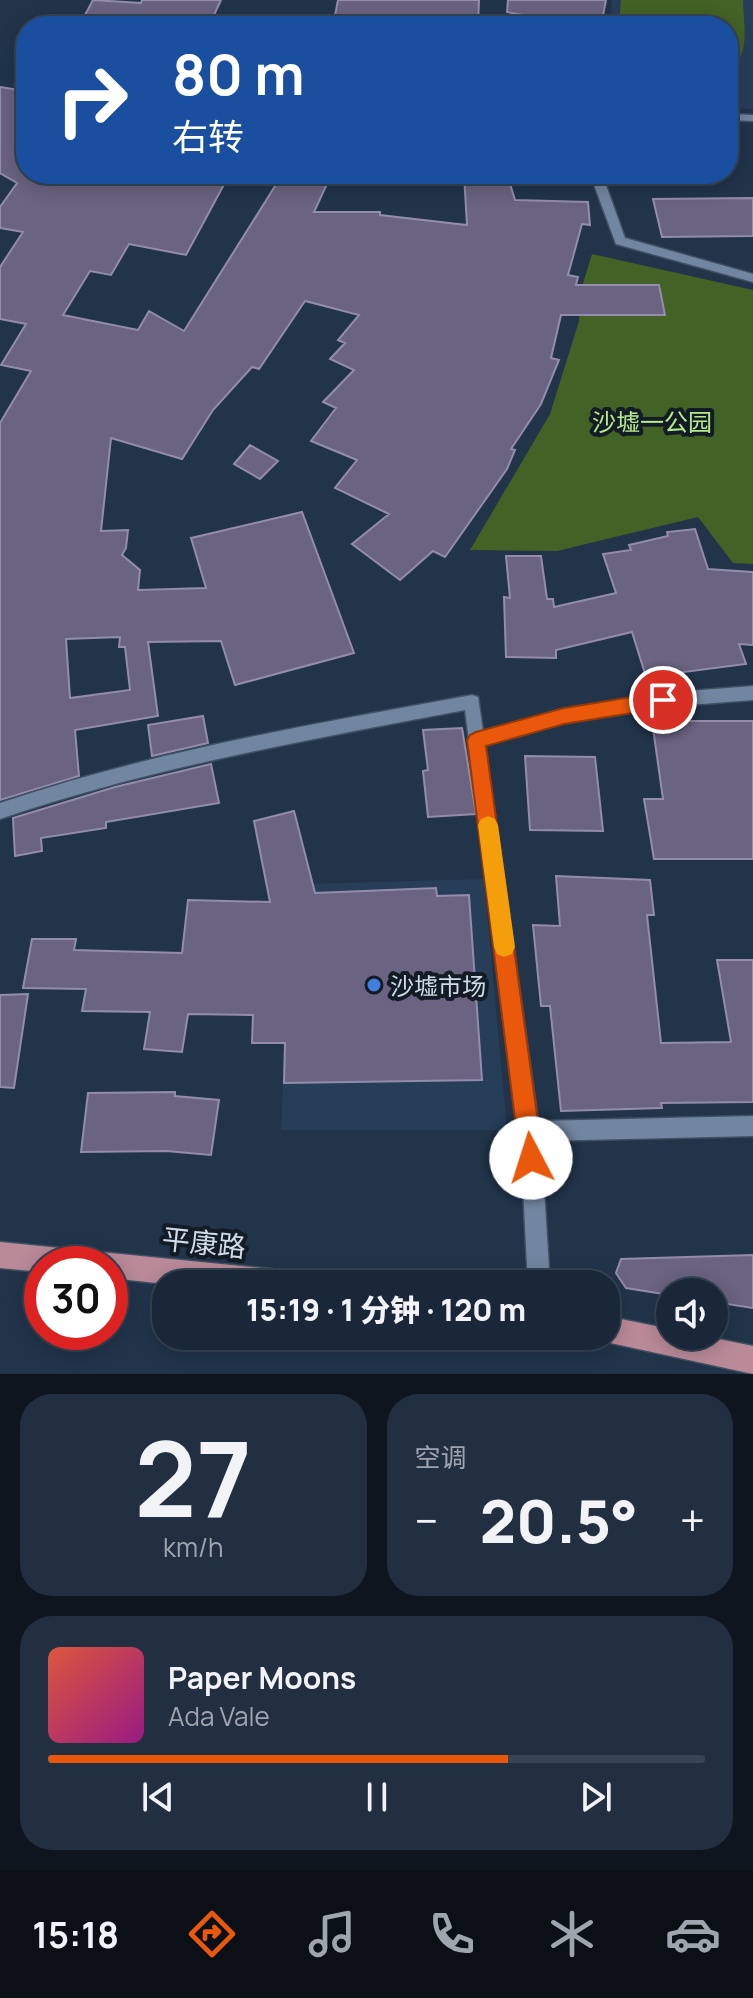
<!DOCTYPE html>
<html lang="zh">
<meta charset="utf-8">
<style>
body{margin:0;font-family:Manrope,"Noto Sans SC",sans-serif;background:#222f40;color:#f1f3f6;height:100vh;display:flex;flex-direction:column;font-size:30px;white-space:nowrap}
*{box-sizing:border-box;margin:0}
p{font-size:26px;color:#9fa5ae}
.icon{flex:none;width:44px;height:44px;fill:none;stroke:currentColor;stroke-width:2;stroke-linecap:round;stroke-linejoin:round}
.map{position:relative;height:1374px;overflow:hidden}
.sheet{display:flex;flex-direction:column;gap:20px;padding:20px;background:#0e151f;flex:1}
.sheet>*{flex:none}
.banner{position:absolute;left:16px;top:16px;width:722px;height:168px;border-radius:32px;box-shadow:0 4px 20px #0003,0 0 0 2px #374453;background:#1a4fa0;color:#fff;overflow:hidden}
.controls{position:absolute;left:656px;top:1278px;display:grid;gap:16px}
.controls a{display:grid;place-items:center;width:72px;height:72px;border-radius:50%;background:#192738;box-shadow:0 4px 20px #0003,0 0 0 2px #374453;font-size:40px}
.speed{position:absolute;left:24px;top:1246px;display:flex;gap:16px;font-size:40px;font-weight:700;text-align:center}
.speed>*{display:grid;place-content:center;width:104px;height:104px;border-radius:50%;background:#192738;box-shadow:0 4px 20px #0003,0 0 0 2px #374453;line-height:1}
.speed .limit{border:12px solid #d22;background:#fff;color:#111}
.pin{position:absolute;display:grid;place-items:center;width:68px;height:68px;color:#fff;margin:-34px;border:4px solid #fff;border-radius:50%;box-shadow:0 2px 8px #0007}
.me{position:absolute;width:88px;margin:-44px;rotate:355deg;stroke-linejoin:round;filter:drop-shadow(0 0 6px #0008)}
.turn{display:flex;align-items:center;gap:28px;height:168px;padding:0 24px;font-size:36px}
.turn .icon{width:104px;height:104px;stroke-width:2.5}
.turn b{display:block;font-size:56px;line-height:68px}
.big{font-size:60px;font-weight:800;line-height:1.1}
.sheet .card{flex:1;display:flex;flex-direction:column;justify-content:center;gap:12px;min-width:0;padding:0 28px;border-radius:32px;background:#222f40}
.sheet .dial{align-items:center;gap:0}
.dial b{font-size:104px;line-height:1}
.song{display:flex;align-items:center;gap:24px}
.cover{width:96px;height:96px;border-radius:12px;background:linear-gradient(135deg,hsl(10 70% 55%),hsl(310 70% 35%))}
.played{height:8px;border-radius:4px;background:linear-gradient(90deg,#ea580c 70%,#374453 70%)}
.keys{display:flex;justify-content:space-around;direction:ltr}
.heat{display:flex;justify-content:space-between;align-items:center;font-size:44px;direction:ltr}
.sheet .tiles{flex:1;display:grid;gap:20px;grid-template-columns:1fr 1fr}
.card:last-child{grid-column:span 2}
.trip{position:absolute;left:152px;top:1270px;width:468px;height:80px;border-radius:32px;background:#192738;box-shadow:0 4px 20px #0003,0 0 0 2px #374453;font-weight:800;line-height:80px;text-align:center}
.tabs{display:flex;height:128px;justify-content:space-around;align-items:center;background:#0a1016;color:#9fa5ae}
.tabs .icon{width:56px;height:56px}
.tabs .current{color:#ea580c}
.tabs b{font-size:36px;color:#f1f3f6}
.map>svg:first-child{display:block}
.built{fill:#273e59}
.green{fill:#436225}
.building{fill:#6a6381;stroke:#938cab;stroke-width:2;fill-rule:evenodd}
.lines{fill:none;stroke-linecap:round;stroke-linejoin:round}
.minor-casing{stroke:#405163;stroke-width:3}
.primary-casing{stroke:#405163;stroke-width:3}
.minor{fill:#7186a0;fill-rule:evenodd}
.primary{fill:#ba8a99;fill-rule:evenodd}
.route{fill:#ea580c;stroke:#983908;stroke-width:2}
.slow{fill:#f59e0b}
.shop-dot{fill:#3f7fe0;stroke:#131b25;stroke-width:3}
.labels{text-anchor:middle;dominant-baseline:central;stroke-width:8;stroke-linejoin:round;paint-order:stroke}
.park-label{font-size:24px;fill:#b7e98d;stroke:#131b25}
.poi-label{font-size:24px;fill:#cfdbe9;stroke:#131b25;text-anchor:start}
.near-street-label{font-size:28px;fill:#cfdbe9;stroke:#131b25}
</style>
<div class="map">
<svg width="753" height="1374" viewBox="0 0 753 1374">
<rect width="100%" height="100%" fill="#21344a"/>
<path class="built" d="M612,0H753V109L728,108V26H609Z
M484,879L507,1130H281L285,1043H252L256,928H271L272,885Z"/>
<path class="green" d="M621,0H743C743,23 752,58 728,69V26H619Z
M592,254L753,290V564L733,563L698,517L557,551L470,550L550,414L579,321L581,290Z"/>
<path class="building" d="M93,0L141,3L142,0H221L209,26H79Z
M338,0H479L478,26H333Z
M508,0H606L601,26L553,21V23L528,22L529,16L507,12Z
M0,87L26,91V174H199L227,179L186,255L129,244L111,275L90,271L63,315L138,330L149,311L184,331L282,175L295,178L297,174H327L322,183L327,184L314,212H380V215L467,225L464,174H507L515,200L588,202L590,225L582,224L568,275L578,277L576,285H659L665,315H561L551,358L559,360L541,404L511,449L515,450L507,469L445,557L433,551L400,580L352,544L389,514L335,488L357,460L311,441L336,408L323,402L354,370L330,359L345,343L338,340L359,315L305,301L259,369L252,367L213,410L182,459L111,438L101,531L128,530L126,548L122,555L140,570L138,590L206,588L191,538L302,512L354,653L235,685L221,641L148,642L158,716L75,730L79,776L0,800V423L31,371L1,365L26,324L0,319V267L23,232L0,228V207L17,183L0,173ZM120,637L119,647H125L130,690L70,698L66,639Z
M753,198V236L662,237L653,199Z
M250,445L278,461L260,479L234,464Z
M695,529L708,569L753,572V645L739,644L746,664L646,677L632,632L556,650V658L506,657L504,597L510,598L506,556H541L547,599H553L554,607L616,593L603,554L631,550L629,545L668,536L667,532Z
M203,716L208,743L152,756L148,725Z
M652,721H753V859H654L644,799H663Z
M462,728L476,814L428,817L423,771L428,770L423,730Z
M525,756L595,757L603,831L530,830Z
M211,764L219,803L106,822V828L41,838L42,851L15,856L13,818L115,787Z
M294,811L315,893L436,888L437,896L469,895L482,1080L284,1083L285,1043H252L253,1015L188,1014L182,1052L144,1049L150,1012L82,1011L86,989L23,988L32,939H76L74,950L182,953L188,900L270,902L254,821Z
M556,876L650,880L654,915H647L661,1043L731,1042L717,960H753V1102L661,1103L662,1108L561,1111L550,1006H541L533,925L560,926Z
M28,994L14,1088L0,1087V995Z
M175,1092V1096L219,1100L211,1155L166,1151L81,1152L88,1093Z
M753,1255V1308L714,1302V1292H670V1295L626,1288L616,1273L621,1259Z"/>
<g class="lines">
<g class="minor-casing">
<path id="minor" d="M728,114L753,115V121L728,120Z
M590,174H602L625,238L753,274V282L616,244Z
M753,686V700L663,707L564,723L485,745L538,1121L753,1116V1136L541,1141L550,1284H528L520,1131L465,710C308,740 152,767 0,819V803C154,751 313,724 472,695L478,697L483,731L564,709L663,693Z"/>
</g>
<g class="primary-casing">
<path id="primary" d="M0,1242L291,1271L300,1275L304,1284H166L110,1278V1264H42V1272L0,1268Z
M606,1316L670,1329V1336H704L753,1346V1374L606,1342L595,1336H606Z"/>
</g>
<use href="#minor" class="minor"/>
<use href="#primary" class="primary"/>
</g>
<path class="route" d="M663,692L669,694L672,700L669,705L663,708L564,724L486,746L543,1158L539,1166L531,1170L523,1166L520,1158L467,740L470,735L476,732L564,708Z"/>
<path class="slow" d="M488,816L495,819L498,825L515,947L512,954L504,957L497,954L494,947L478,825L481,819Z"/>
<circle class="shop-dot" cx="374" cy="985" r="8"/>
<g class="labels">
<g class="park-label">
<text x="652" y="421">沙墟一公园</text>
</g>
<g class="poi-label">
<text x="390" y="985">沙墟市场</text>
</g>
<g class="near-street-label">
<text transform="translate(204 1242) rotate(6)">平康路</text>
</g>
</g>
</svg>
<div class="controls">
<a><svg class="icon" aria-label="sound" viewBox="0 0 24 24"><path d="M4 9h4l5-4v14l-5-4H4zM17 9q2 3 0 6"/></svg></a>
</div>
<div class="speed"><div class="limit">30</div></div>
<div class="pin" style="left:663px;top:700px;background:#d93025"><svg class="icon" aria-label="arrive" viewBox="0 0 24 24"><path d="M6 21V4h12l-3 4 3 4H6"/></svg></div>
<svg class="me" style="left:531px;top:1158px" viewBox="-20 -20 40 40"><circle r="19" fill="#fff"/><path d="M0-13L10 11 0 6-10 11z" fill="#ea580c"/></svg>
<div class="trip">15:19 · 1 分钟 · 120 m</div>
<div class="banner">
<div class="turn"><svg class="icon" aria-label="right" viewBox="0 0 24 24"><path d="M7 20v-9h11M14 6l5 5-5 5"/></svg><div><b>80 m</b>右转</div></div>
</div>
</div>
<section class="sheet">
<div class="tiles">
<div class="card dial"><b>27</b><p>km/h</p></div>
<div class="card"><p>空调</p>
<div class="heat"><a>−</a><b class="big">20.5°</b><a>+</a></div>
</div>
<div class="card">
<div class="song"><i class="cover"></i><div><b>Paper Moons</b><p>Ada Vale</p></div></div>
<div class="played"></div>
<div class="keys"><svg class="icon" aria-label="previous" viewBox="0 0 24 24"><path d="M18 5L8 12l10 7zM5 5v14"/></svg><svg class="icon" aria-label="pause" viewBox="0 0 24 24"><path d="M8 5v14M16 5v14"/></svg><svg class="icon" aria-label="next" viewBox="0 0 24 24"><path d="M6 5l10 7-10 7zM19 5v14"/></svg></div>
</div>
</div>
</section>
<nav class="tabs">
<b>15:18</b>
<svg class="icon current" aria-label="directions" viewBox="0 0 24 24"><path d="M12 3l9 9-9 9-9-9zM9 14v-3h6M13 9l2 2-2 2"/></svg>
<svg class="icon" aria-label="music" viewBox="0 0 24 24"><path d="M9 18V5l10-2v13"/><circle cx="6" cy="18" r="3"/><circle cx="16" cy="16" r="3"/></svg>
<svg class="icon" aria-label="phone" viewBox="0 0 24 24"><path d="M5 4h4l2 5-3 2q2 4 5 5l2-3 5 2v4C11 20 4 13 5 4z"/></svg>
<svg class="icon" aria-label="climate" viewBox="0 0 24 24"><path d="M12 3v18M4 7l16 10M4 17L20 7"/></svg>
<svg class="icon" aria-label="car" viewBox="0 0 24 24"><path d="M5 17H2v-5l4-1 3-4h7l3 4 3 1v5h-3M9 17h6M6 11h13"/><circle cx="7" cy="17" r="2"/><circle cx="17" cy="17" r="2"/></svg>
</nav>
